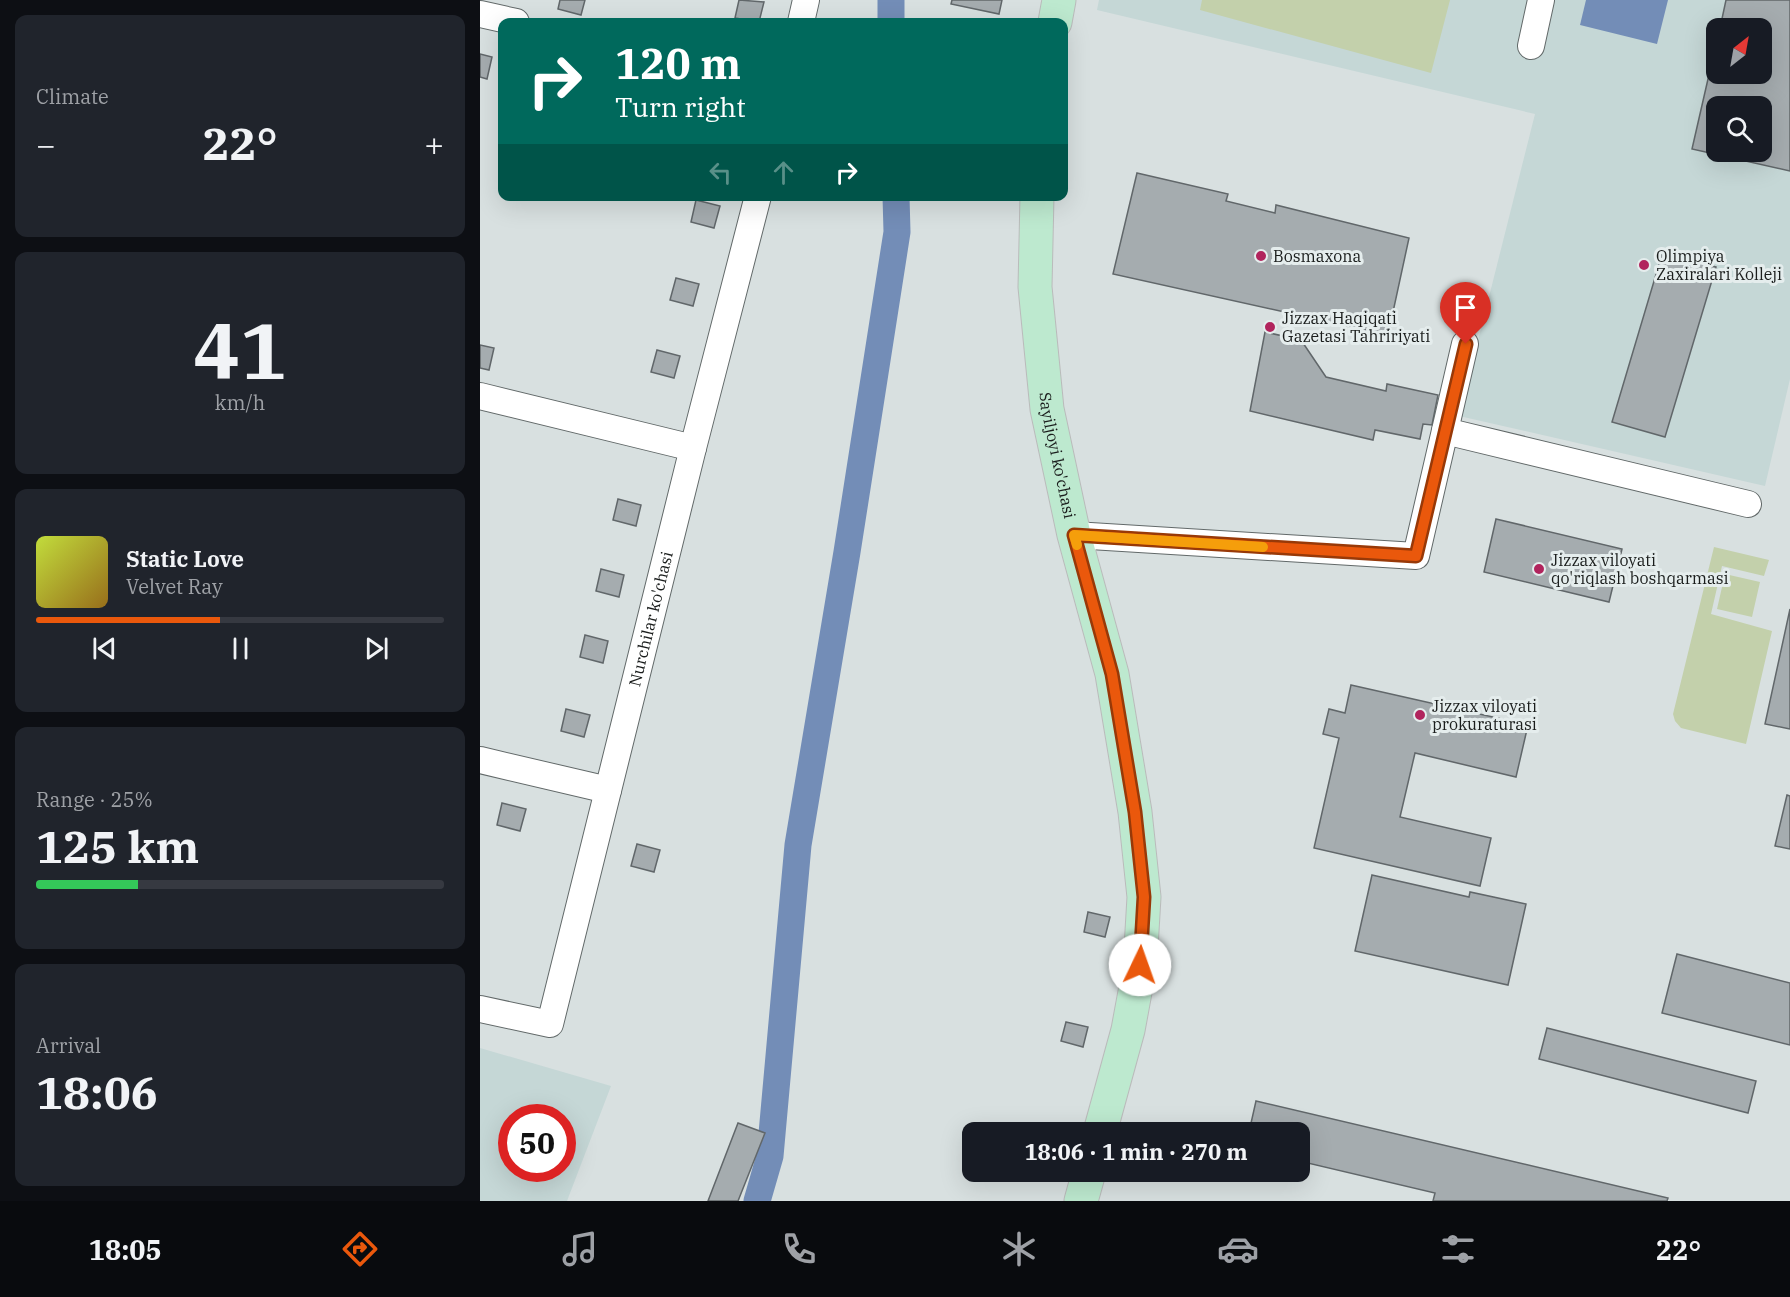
<!DOCTYPE html>
<meta charset="utf-8">
<style>
body{margin:0;font-family:"IBM Plex Serif",serif;background:#20242c;color:#f1f3f6;height:100vh;display:flex;flex-direction:column;font-size:22px;white-space:nowrap}
*{box-sizing:border-box;margin:0}
p{font-size:20px;color:#9ea1a6}
.icon{flex:none;width:33px;height:33px;fill:none;stroke:currentColor;stroke-width:2;stroke-linecap:round;stroke-linejoin:round}
.map{position:relative;flex:1;overflow:hidden}
.drawer{display:flex;flex-direction:column;gap:15px;padding:15px;background:#0d0f14;width:480px}
.drawer>*{flex:none}
.guide{position:absolute;left:18px;top:18px;width:570px;height:183px;border-radius:12px;box-shadow:0 6px 24px #0002;background:#00695c;color:#fff;overflow:hidden}
.needle{width:39px;rotate:31deg}
.buttons{position:absolute;left:1226px;top:18px;display:grid;gap:12px}
.buttons a{display:grid;place-items:center;width:66px;height:66px;border-radius:12px;background:#171b24;box-shadow:0 6px 24px #0002;font-size:30px}
.speed{position:absolute;left:18px;top:1104px;display:flex;gap:12px;font-size:30px;font-weight:700;text-align:center}
.speed>*{display:grid;place-content:center;width:78px;height:78px;border-radius:50%;background:#171b24;box-shadow:0 6px 24px #0002;line-height:1}
.speed .limit{border:9px solid #d22;background:#fff;color:#111}
.pin{position:absolute;display:grid;place-items:center;width:51px;height:51px;color:#fff;margin:-62px -26px;border-radius:50% 50% 50% 0;rotate:-45deg;box-shadow:0 0 6px #0007}
.pin .icon{rotate:45deg}
.me{position:absolute;width:66px;margin:-33px;rotate:3deg;stroke-linejoin:round;filter:drop-shadow(0 0 4px #0008)}
.turn{display:flex;align-items:center;gap:21px;height:126px;padding:0 18px;font-size:27px}
.turn .icon{width:78px;height:78px;stroke-width:2.5}
.turn b{display:block;font-size:42px;line-height:51px}
.lanes{display:flex;align-items:center;height:57px;padding:0 18px;background:#0003;justify-content:center;gap:30px;direction:ltr}
.lanes .off{opacity:.35}
.big{font-size:45px;font-weight:800;line-height:1.1}
.drawer .card{flex:1;display:flex;flex-direction:column;justify-content:center;gap:9px;min-width:0;padding:0 21px;border-radius:12px;background:#20242c}
.drawer .dial{align-items:center;gap:0}
.dial b{font-size:78px;line-height:1}
.song{display:flex;align-items:center;gap:18px}
.cover{width:72px;height:72px;border-radius:9px;background:linear-gradient(135deg,hsl(70 70% 55%),hsl(40 70% 35%))}
.played{height:6px;border-radius:3px;background:linear-gradient(90deg,#ea580c 45%,#363941 45%)}
.keys{display:flex;justify-content:space-around;direction:ltr}
.heat{display:flex;justify-content:space-between;align-items:center;font-size:33px;direction:ltr}
.charge{height:9px;border-radius:4px;background:linear-gradient(90deg,#34c759 25%,#363941 0)}
.trip{position:absolute;left:482px;top:1122px;width:348px;height:60px;border-radius:12px;background:#171b24;box-shadow:0 6px 24px #0002;font-weight:800;line-height:60px;text-align:center}
.menu{display:flex;height:96px;justify-content:space-around;align-items:center;background:#090b0e;color:#9ea1a6}
.menu .icon{width:42px;height:42px}
.menu .current{color:#ea580c}
.menu b{font-size:27px;color:#f1f3f6}
main{display:flex;flex:1;min-height:0}
.map>svg:first-child{display:block}
.built{fill:#c5d7d6;fill-rule:evenodd}
.green{fill:#c3d0ab}
.water{fill:#738db7}
.lines{fill:none;stroke-linecap:round;stroke-linejoin:round}
.canal{stroke:#738db7;stroke-width:27}
.building{fill:#a5acaf;stroke:#61676a;stroke-width:1.5;fill-rule:evenodd}
.minor-casing{stroke:#626969;stroke-width:28}
.major-casing{stroke:#babbbb;stroke-width:35}
.minor{stroke:#fff;stroke-width:26}
.major{stroke:#bde9cf;stroke-width:33}
.route-casing{stroke:#983908;stroke-width:15}
.route{stroke:#ea580c;stroke-width:10}
.slow{stroke:#f59e0b;stroke-width:10}
.poi-dot{fill:#b1245d;stroke:#e5eded;stroke-width:2}
.labels{text-anchor:middle;dominant-baseline:central;stroke-width:6;stroke-linejoin:round;paint-order:stroke}
.poi-label{font-size:16px;fill:#1a1d1c;stroke:#e5eded;text-anchor:start}
.street-label{font-size:16px;fill:#1a1d1c;stroke:#e5eded}
</style>
<main>
<section class="drawer">
<div class="card"><p>Climate</p>
<div class="heat"><a>−</a><b class="big">22°</b><a>+</a></div>
</div>
<div class="card dial"><b>41</b><p>km/h</p></div>
<div class="card">
<div class="song"><i class="cover"></i><div><b>Static Love</b><p>Velvet Ray</p></div></div>
<div class="played"></div>
<div class="keys"><svg class="icon" aria-label="previous" viewBox="0 0 24 24"><path d="M18 5L8 12l10 7zM5 5v14"/></svg><svg class="icon" aria-label="pause" viewBox="0 0 24 24"><path d="M8 5v14M16 5v14"/></svg><svg class="icon" aria-label="next" viewBox="0 0 24 24"><path d="M6 5l10 7-10 7zM19 5v14"/></svg></div>
</div>
<div class="card"><p>Range · 25%</p><b class="big">125 km</b><div class="charge"></div></div>
<div class="card"><p>Arrival</p><b class="big">18:06</b></div>
</section>
<div class="map">
<svg width="1310" height="1201" viewBox="0 0 1310 1201">
<rect width="100%" height="100%" fill="#d8e0e0"/>
<path class="built" d="M619,0H1310V379L1285,486L979,416L1055,114L617,10ZM1236,28H1281V74H1236ZM1236,106H1281V152H1236Z
M0,1048L131,1086L87,1201H0ZM32,1118H82V1168H32Z"/>
<path class="green" d="M722,0H970L951,73L720,10Z
M1234,547L1289,560L1284,576L1242,566L1231,614L1292,631L1266,744L1201,728L1195,721L1193,714Z
M1245,574L1280,582L1272,617L1237,609Z"/>
<path class="water" d="M1106,0H1188L1177,44L1100,25Z"/>
<g class="lines">
<path class="canal" d="M411,0V22
M277,1201L290,1156L318,845L367,552L417,232L416,196"/>
</g>
<path class="building" d="M80,0H105L101,15L78,9Z
M259,0L284,2L279,22L255,18Z
M472,0H522L519,14L471,4Z
M1246,0H1310V171L1212,149L1236,44V74H1281V28H1240ZM1236,106H1281V152H1236Z
M0,54L12,57L7,79L0,77Z
M657,173L748,194L746,201L795,213L796,205L929,238L908,335L633,274Z
M216,200L240,206L234,228L211,222Z
M1183,251L1236,267L1185,437L1132,422Z
M196,278L219,284L213,306L190,300Z
M785,332L821,340L846,377L906,391L907,384L958,395L952,425L943,424L940,439L895,430L893,440L770,411Z
M0,345L14,348L9,370L0,368Z
M177,350L200,356L194,378L171,372Z
M138,499L161,505L156,526L133,520Z
M1016,519L1142,549L1129,602L1004,572Z
M121,569L144,575L139,597L116,591Z
M1310,609V729L1285,724Z
M105,635L128,641L123,663L100,657Z
M871,685L1048,725L1036,777L935,753L920,817L1011,838L1000,886L834,848L859,738L843,734L849,709L865,713Z
M86,709L110,715L104,737L81,731Z
M1307,795L1310,796V849L1295,846Z
M22,803L46,809L40,831L17,825Z
M157,844L180,850L174,872L151,866Z
M892,875L989,897L990,892L1046,904L1028,985L875,951Z
M608,912L630,917L625,937L604,932Z
M1197,954L1310,983V1045L1182,1013Z
M586,1022L608,1027L603,1047L581,1041Z
M1067,1028L1276,1081L1268,1113L1059,1059Z
M776,1101L1188,1198L1187,1201H953L955,1193L819,1161V1132H769Z
M258,1123L285,1133L258,1201H228Z"/>
<g class="lines">
<g class="minor-casing">
<g id="minor">
<path d="M0,14L36,22"/>
<path d="M321,22L326,0"/>
<path d="M1051,46L1061,0"/>
<path d="M0,396L213,448"/>
<path d="M965,431L1268,504"/>
<path d="M594,535L936,556L985,344"/>
<path d="M0,760L128,790"/>
<path id="s1" d="M0,1009L70,1024L213,448L278,196"/>
</g>
</g>
<g class="major-casing">
<g id="major">
<path d="M575,22L579,0"/>
<path id="s2" d="M557,196L555,287L567,409L594,535L632,674L655,812L664,897L660,965L648,1030L620,1132"/>
<path d="M601,1201L609,1172"/>
</g>
</g>
<use href="#minor" class="minor"/>
<use href="#major" class="major"/>
</g>
<g class="lines">
<g class="route-casing">
<path id="route" d="M660,965L664,897L655,812L632,674L594,535L936,556L986,344"/>
</g>
<use href="#route" class="route"/>
<path class="slow" d="M597,545L594,535L783,547"/>
</g>
<g class="poi-dot">
<circle cx="781" cy="256" r="6"/>
<circle cx="1164" cy="265" r="6"/>
<circle cx="790" cy="327" r="6"/>
<circle cx="1059" cy="569" r="6"/>
<circle cx="940" cy="715" r="6"/>
</g>
<g class="labels">
<g class="poi-label">
<text x="793" y="256">Bosmaxona</text>
<text x="1176" y="256">Olimpiya<tspan x="1176" dy="18">Zaxiralari Kolleji</tspan></text>
<text x="802" y="318">Jizzax Haqiqati<tspan x="802" dy="18">Gazetasi Tahririyati</tspan></text>
<text x="1071" y="560">Jizzax viloyati<tspan x="1071" dy="18">qo'riqlash boshqarmasi</tspan></text>
<text x="952" y="706">Jizzax viloyati<tspan x="952" dy="18">prokuraturasi</tspan></text>
</g>
<g class="street-label">
<text stroke="none"><textPath href="#s2" startOffset="261">Sayiljoyi ko'chasi</textPath></text>
<text stroke="none"><textPath href="#s1" startOffset="489">Nurchilar ko'chasi</textPath></text>
</g>
</g>
</svg>
<div class="buttons">
<a><svg class="needle" viewBox="-14 -14 28 28"><path d="M0-13l5 13h-10z" fill="#e53935"/><path d="M0 13l5-13h-10z" fill="#9ea1a6"/></svg></a>
<a><svg class="icon" aria-label="search" viewBox="0 0 24 24"><circle cx="10" cy="10" r="6"/><path d="M15 15l6 6"/></svg></a>
</div>
<div class="speed"><div class="limit">50</div></div>
<div class="pin" style="left:986px;top:344px;background:#d93025"><svg class="icon" aria-label="arrive" viewBox="0 0 24 24"><path d="M6 21V4h12l-3 4 3 4H6"/></svg></div>
<svg class="me" style="left:660px;top:965px" viewBox="-20 -20 40 40"><circle r="19" fill="#fff"/><path d="M0-13L10 11 0 6-10 11z" fill="#ea580c"/></svg>
<div class="trip">18:06 · 1 min · 270 m</div>
<div class="guide">
<div class="turn"><svg class="icon" aria-label="right" viewBox="0 0 24 24"><path d="M7 20v-9h11M14 6l5 5-5 5"/></svg><div><b>120 m</b>Turn right</div></div>
<div class="lanes"><svg class="icon off" aria-label="left" viewBox="0 0 24 24"><path d="M17 20v-9H6M10 6l-5 5 5 5"/></svg><svg class="icon off" aria-label="ahead" viewBox="0 0 24 24"><path d="M12 20V5M6 11l6-6 6 6"/></svg><svg class="icon" aria-label="right" viewBox="0 0 24 24"><path d="M7 20v-9h11M14 6l5 5-5 5"/></svg></div>
</div>
</div>
</main>
<nav class="menu">
<b>18:05</b>
<svg class="icon current" aria-label="directions" viewBox="0 0 24 24"><path d="M12 3l9 9-9 9-9-9zM9 14v-3h6M13 9l2 2-2 2"/></svg>
<svg class="icon" aria-label="music" viewBox="0 0 24 24"><path d="M9 18V5l10-2v13"/><circle cx="6" cy="18" r="3"/><circle cx="16" cy="16" r="3"/></svg>
<svg class="icon" aria-label="phone" viewBox="0 0 24 24"><path d="M5 4h4l2 5-3 2q2 4 5 5l2-3 5 2v4C11 20 4 13 5 4z"/></svg>
<svg class="icon" aria-label="climate" viewBox="0 0 24 24"><path d="M12 3v18M4 7l16 10M4 17L20 7"/></svg>
<svg class="icon" aria-label="car" viewBox="0 0 24 24"><path d="M5 17H2v-5l4-1 3-4h7l3 4 3 1v5h-3M9 17h6M6 11h13"/><circle cx="7" cy="17" r="2"/><circle cx="17" cy="17" r="2"/></svg>
<svg class="icon" aria-label="filters" viewBox="0 0 24 24"><path d="M4 7h16M4 17h16"/><circle cx="9" cy="7" r="2"/><circle cx="15" cy="17" r="2"/></svg>
<b>22°</b>
</nav>
